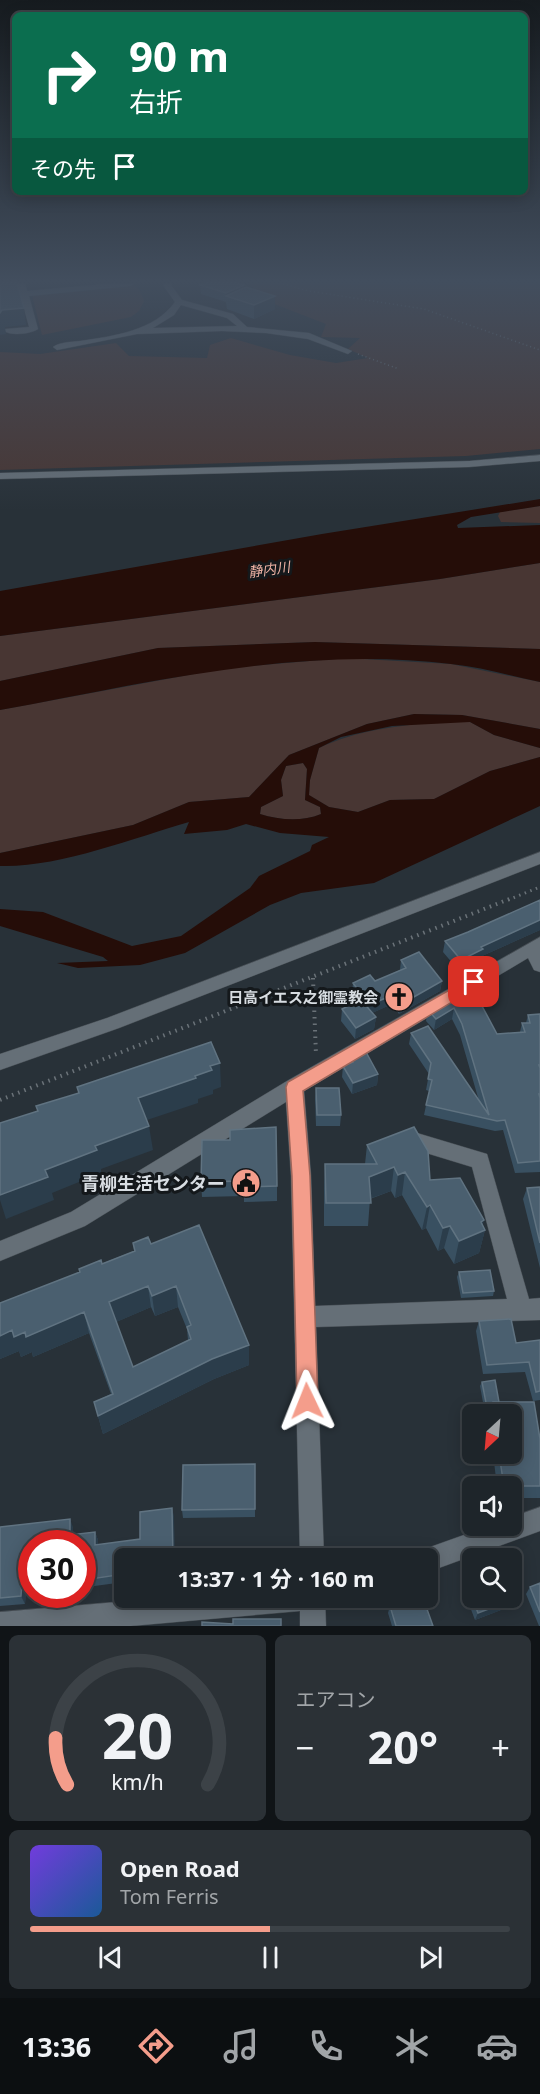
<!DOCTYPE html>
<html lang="ja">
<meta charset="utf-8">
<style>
body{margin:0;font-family:"Noto Sans","Noto Sans JP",sans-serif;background:#2b3136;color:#f1f3f6;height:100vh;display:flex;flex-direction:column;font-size:22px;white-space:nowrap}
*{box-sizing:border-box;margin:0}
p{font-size:20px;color:#a1a5a8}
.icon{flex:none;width:33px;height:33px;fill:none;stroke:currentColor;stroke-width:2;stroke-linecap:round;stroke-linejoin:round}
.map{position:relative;height:1626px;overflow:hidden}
.details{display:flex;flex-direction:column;gap:9px;padding:9px;background:#101417;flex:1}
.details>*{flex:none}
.hud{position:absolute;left:12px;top:12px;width:516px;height:183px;border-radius:9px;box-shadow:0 3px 15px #0003,0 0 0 2px #3c4247;background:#0b6e4f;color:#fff;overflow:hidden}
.needle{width:39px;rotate:206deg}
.buttons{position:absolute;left:462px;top:1404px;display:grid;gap:12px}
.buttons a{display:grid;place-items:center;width:60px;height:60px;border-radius:9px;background:#1e252a;box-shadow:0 3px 15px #0003,0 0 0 2px #3c4247;font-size:30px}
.speed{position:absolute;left:18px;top:1530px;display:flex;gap:12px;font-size:30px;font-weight:700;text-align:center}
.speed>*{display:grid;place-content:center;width:78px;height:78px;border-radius:50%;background:#1e252a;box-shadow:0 3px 15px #0003,0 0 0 2px #3c4247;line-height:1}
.speed .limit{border:9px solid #d22;background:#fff;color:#111}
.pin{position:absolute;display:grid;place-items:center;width:51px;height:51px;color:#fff;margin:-26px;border-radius:12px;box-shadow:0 3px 9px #0006}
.me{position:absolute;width:66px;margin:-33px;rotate:358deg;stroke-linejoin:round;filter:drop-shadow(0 0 4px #0008)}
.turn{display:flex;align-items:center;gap:21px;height:126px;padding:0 18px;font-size:27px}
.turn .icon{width:78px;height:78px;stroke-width:2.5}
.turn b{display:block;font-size:42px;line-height:51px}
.then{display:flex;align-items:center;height:57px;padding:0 18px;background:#0003;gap:12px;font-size:22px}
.big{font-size:45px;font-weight:700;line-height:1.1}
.details .widget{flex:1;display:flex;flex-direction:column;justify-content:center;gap:9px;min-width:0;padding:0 21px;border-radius:9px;background:#2b3136}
.details .dial{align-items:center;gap:0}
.dial svg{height:156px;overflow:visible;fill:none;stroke:#3c4247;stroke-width:7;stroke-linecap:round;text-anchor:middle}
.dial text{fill:#f1f3f6;stroke:none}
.song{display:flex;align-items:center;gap:18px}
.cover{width:72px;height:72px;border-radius:9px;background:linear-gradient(135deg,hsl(260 70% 55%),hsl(210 70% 35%))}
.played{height:6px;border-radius:3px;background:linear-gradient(90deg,#f49d8b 50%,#3c4247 50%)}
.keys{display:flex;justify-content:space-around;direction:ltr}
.heat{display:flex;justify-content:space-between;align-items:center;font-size:33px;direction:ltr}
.details .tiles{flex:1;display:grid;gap:9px;grid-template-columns:1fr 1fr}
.widget:last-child{grid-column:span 2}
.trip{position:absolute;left:114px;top:1548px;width:324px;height:60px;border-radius:9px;background:#1e252a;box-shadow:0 3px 15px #0003,0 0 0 2px #3c4247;font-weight:700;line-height:60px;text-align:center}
.menu{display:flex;height:96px;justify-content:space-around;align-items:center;background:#0c0f11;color:#a1a5a8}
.menu .icon{width:42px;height:42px}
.menu .current{color:#f49d8b}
.menu b{font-size:27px;color:#f1f3f6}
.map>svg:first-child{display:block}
.green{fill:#483633}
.water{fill:#250d08;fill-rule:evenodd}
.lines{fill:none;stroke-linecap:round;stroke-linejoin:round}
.minor-casing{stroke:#454c52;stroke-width:1}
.path-far2{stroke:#6a7278;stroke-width:1.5;stroke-dasharray:1 3;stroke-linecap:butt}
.path-far1{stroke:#6a7278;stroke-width:3;stroke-dasharray:1.5 4.5;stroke-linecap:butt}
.path{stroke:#6a7278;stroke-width:4;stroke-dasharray:1.5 5;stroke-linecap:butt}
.minor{fill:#656f77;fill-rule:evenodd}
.wall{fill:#395061;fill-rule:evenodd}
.shaded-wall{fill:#2b3d4b}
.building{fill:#4a5f6f;stroke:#607381;stroke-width:1.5;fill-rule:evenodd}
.route{fill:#f49d8b;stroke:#9f665a;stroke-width:1.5}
.labels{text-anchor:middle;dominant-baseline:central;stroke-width:6;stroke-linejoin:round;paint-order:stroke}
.far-water-label{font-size:14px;font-style:italic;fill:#efb3a5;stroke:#14181b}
.poi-label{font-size:15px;font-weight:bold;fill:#d8dde2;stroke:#14181b;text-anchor:end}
.near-poi-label{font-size:18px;font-weight:bold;fill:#d8dde2;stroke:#14181b;text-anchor:end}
</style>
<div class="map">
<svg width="540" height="1626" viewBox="0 0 540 1626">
<rect width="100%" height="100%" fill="#283138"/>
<path class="green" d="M249,283H540V449L466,456L0,470V352L40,354L116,343L129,356L207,358L210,345L231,338L290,355L336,363L368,358L348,349L360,338L321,337L326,324L264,300Z
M134,285L140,291L144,301L139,311L131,317L42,335L32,295Z
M540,506V523L501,522L498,516L500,512Z
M540,563V649L315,642L158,648L0,681V636L440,579Z
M345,658L451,664L540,682V729L462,715L414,714L367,724L289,755L249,797L189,802L133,825L0,853V710L226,668Z
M438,722H470L494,735L540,748V757L490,771L434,799L390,800L358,812L329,807L309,795L310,780L319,748C357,730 397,726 438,722Z
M303,763L307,769L305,800L320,807L321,814C302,822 279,820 260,814L261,807L283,796L281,780L286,766Z"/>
<path class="water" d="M540,499V506L471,517L457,525L458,528L540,525V563L440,579L0,636V591L322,534Z
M315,642L540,649V682C511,676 481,667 451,664C299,645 148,683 0,710V681L158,648Z
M414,714L462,715L540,729V748L494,735L470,722L392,726L341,737L319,748L310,780L309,795L329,807L358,812L390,800L434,799L490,771L540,757V806L374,883L301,893L270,905L185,953L140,965L78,968L57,963L108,961L103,957L0,926V909L43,912L132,946L181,936L250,888L259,876L310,851L312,845L329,837L280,833L246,824L227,830L184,834L189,822C134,838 57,868 0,866V853L133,825L189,802L249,797L289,755L367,724ZM303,763L307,769L305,800L320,807L321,814C302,822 279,820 260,814L261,807L283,796L281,780L286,766Z"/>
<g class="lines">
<g class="minor-casing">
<path id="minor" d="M17,283H25L27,291L116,283L134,284L130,286L29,296L38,329C31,334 11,336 4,331L5,329L29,327Z
M165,283H173L171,285L182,300L233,314L247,327L309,333L352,351L348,354L308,339L266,333L222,331L137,334L57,350L53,347C60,342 71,342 80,341C114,336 154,331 175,302L163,285ZM181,305L227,318L237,326L153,328L174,315Z
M540,455V461L469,467L0,479V473L469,461Z
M540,852V864L119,1028L0,1070V1054L107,1018Z
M540,937V972L534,970L528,958L304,1091L311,1176L315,1306L507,1299L472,1167L400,1145L397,1139L400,1133L407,1130L487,1154L529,1299L540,1298V1320L316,1327L324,1558H300L291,1176L286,1102L85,1226L0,1261V1241L71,1212L287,1081Z
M540,1507V1531L428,1572V1558H416L419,1551L489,1526H512V1517Z
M164,1598H325L326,1626H300V1611L131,1626H0V1612Z"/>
</g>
<path class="path-far2" d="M279,283L309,291L424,309L540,350
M358,354L399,369"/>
<path class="path-far1" d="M508,900L540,887"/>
<path class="path" d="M313,978L316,1055
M0,1100L512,898"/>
<use href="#minor" class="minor"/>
</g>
<path class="wall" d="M200,285L244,288L275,296V309L254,319L227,309L226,302L201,294Z
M540,900V930L482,956L481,960L459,971L443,952L445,941L468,932Z
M401,960L442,981L440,991L399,1014L392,1004L372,1013L376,1017L374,1029L355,1039L341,1021L342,1009L358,1001L352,993L353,983L375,981L400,970Z
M454,995L497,1034L520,1032L522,1023H526L528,1015L540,1014V1172L515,1173L503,1130L495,1131L424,1115L429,1091L426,1090L429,1074L409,1044L411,1033L479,1101L460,1035L452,1019L434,1030L426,1021L428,1010Z
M351,1058L378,1074L377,1085L352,1094L342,1077L343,1066L350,1063Z
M316,1088L341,1115L340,1126H316L315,1099Z
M202,1140L277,1186V1201L244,1202V1196L202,1197L201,1182Z
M367,1145L430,1180L483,1226L485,1230L479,1253L454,1264L444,1248L438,1251L426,1228L422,1230L402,1195L395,1198L391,1191L370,1199L368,1226H324V1188L325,1164H365Z
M540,1187V1268L523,1199L527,1188Z
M133,1243L151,1244L249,1345V1365L214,1379L103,1434L94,1402L111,1394L89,1333L33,1357L32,1352L21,1357L19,1351L0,1359V1303L134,1251ZM151,1307L155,1316L178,1307L187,1329L188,1340L133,1367L116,1322Z
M459,1272L494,1291L493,1296L461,1298L457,1277Z
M479,1321L516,1343L540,1340V1400L533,1401L525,1372L483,1374L476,1331Z
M482,1382L499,1402L540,1439V1498H512V1486H497L493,1454H512L494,1414H488L491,1407L484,1408L480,1386Z
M255,1464V1517L183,1518L182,1510Z
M174,1516L124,1558V1593H119L117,1583L87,1587L84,1582H82V1544H32V1588L26,1589L25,1604L0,1606V1527H73V1535L95,1532L98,1540V1545L140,1539Z
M464,1576L518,1598L514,1605L475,1620L461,1583Z
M540,1583V1626H539L526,1594L530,1587Z
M390,1606L433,1626H392L388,1613Z"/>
<path class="shaded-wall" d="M244,285V294L226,296V302V293Z
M275,296V309L254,319V305Z
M24,308L26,325L5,327L6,334L0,335V313L2,310Z
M540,920V930L482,956L481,960L459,971L461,960L481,947Z
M442,981L440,991L399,1014L401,1004Z
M393,995L392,1004L368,1015L369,1005Z
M454,1008L452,1019L434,1030L436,1019Z
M376,1017L374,1029L355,1039L356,1028Z
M220,1063L221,1087L213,1090V1094L198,1099V1103L141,1122L138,1098L195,1076L210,1066Z
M378,1074L377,1085L352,1094L353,1083Z
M149,1126L153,1150L101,1169V1173L52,1193L54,1200L6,1219L0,1200V1195L45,1170L95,1146Z
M394,1167L391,1191L366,1200L369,1177Z
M405,1172L402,1195L395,1198L398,1175Z
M430,1205L426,1228L422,1230L427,1207Z
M484,1220L481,1232L485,1230L479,1253L454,1264L459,1241L481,1222Z
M450,1226L444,1248L438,1251L443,1228Z
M148,1286L151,1307L114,1323L109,1302Z
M176,1286L178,1307L155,1316L152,1296Z
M84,1312L89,1333L33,1357L32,1352L21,1357L19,1351L0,1359V1336L12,1330L25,1332Z
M249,1345V1365L214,1379L103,1434L98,1416L212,1359Z
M172,1508L174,1516L175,1558H173Z
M70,1519L73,1527V1543L70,1535Z
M95,1532L98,1540V1553L95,1545Z
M22,1581L26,1589L25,1604L21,1596Z
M518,1598L514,1605L475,1620L478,1613Z"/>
<path class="building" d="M0,283H17L24,308L2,310L0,313Z
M205,283H238L244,285L226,293L200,285Z
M246,287L275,296L254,305L226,296Z
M540,900V920L481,947L483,949L461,960L445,941L468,932Z
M419,952L442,981L405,1002L401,1004L393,995L369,1005L353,983L370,975L375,981L406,968L401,960Z
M474,991L497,1034L525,1032L522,1023H530L528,1015L540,1014V1065H539L540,1068V1094H539L540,1098V1161L518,1163L505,1120L497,1121L426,1105L432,1080L428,1079L431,1063L411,1033L428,1026L489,1115L462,1024L454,1008L436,1019L428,1010L454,995Z
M361,1000L376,1017L356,1028L342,1009Z
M211,1042L220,1063L210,1066L212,1070L195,1076L196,1078L138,1098L149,1126L95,1146L97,1150L45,1170L48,1177L0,1195V1123L38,1111L36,1106L79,1093L77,1087Z
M366,1052L378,1074L353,1083L343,1066L353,1062L351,1058Z
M316,1088H339L341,1115H317Z
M276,1127L277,1186L243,1187V1181L201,1182L202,1140H230V1130Z
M414,1127L428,1151L430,1180L460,1178L484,1220L481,1222L485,1230L459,1241L450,1226L443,1228L430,1205L427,1207L405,1172L398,1175L394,1167L369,1177L371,1203H326L325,1164H377L367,1145Z
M540,1187V1243L527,1188Z
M199,1225L249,1345L212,1359L98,1416L94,1402L113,1394L84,1312L26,1337L25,1332L14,1337L12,1330L0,1336V1303L80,1272L79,1269L101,1260L102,1264L135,1251L133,1243L148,1237L151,1244ZM148,1286L152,1296L176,1286L191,1325L187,1327L191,1339L133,1367L109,1302Z
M490,1270L494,1291L463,1293L459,1272Z
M511,1319L516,1343L540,1340V1391L536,1392L529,1362L487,1365L479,1321Z
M495,1380L499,1402L486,1403L482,1382Z
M493,1402H534L540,1439V1486H504L499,1454H512V1414H494Z
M255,1464V1509L182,1510L183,1465Z
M172,1508L173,1558H124V1585L117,1586V1575L84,1580V1574H82V1544H32V1580L22,1581L21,1596L0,1598V1527L70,1519V1535L95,1532V1545L140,1539V1512Z
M472,1572V1598H512V1582L518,1598L478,1613L464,1576Z
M540,1583V1612L530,1587Z
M412,1598H423L433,1626H396L390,1606Z
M233,1619H281V1626H202V1622L233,1624Z"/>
<linearGradient id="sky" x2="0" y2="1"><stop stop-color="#161b1f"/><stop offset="0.55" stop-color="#424e5e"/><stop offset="1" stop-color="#424e5e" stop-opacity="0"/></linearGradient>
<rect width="540" height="511" fill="url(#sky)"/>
<path class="route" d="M474,976L481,982L479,986L303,1091L310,1176L318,1401L315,1409L307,1412L300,1409L297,1401L292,1176L286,1087L288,1082Z"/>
<defs>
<g id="church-disc" transform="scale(1.5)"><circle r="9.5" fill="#f49d8b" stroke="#14181b"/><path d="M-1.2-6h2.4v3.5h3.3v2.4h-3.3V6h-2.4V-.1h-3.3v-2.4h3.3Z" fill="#111"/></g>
<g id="civic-disc" transform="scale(1.5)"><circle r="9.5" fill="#f49d8b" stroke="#14181b"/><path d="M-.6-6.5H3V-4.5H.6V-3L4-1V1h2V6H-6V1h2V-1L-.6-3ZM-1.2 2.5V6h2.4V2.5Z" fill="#111"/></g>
</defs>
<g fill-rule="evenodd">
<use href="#church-disc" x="399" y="997"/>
<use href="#civic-disc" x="246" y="1183"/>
</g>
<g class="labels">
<g class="far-water-label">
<text transform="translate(269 569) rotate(-8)">静内川</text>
</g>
<g class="poi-label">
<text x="378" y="997">日高イエス之御霊教会</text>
</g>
<g class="near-poi-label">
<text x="225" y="1183">青柳生活センター</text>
</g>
</g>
</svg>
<div class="buttons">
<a><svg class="needle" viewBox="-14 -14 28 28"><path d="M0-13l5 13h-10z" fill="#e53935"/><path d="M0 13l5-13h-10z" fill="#a1a5a8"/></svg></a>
<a><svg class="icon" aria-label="sound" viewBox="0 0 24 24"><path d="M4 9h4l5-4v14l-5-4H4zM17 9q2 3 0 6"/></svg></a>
<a><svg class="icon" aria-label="search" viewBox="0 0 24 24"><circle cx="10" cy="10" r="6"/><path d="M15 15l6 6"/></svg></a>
</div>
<div class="speed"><div class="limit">30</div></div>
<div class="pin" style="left:474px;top:982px;background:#d93025"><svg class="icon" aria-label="arrive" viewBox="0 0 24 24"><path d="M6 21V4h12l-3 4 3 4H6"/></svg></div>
<svg class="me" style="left:307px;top:1401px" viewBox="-20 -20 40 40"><path d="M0-17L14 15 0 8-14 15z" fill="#f49d8b" stroke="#fff" stroke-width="4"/></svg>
<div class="trip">13:37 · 1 分 · 160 m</div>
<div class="hud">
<div class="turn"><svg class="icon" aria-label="right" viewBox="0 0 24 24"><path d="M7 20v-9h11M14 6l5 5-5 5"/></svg><div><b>90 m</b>右折</div></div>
<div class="then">その先<svg class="icon" aria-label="arrive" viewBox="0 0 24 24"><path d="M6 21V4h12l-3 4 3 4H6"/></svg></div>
</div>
</div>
<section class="details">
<div class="tiles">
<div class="widget dial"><svg viewBox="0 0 100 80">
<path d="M14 69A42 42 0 1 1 86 69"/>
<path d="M14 69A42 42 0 0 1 8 45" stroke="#f49d8b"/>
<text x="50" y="56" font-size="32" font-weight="700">20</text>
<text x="50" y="72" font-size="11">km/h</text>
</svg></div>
<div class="widget"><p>エアコン</p>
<div class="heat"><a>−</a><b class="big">20°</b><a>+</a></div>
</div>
<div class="widget">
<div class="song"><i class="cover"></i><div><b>Open Road</b><p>Tom Ferris</p></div></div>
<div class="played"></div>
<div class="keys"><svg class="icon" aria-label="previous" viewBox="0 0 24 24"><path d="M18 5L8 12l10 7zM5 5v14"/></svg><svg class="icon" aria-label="pause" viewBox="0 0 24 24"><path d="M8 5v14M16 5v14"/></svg><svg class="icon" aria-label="next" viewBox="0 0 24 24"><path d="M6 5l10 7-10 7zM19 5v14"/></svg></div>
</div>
</div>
</section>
<nav class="menu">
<b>13:36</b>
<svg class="icon current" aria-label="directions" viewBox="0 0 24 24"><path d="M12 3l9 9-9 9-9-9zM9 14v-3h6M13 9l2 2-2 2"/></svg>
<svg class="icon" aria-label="music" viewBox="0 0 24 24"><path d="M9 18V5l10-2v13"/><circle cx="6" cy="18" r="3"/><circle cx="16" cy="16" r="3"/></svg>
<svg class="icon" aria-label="phone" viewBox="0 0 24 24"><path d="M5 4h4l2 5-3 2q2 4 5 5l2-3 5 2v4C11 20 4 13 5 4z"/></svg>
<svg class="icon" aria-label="climate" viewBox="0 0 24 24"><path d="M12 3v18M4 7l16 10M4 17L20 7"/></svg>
<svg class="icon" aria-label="car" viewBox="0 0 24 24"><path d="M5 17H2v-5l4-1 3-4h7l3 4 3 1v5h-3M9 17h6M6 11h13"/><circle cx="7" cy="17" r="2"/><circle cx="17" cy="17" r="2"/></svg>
</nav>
